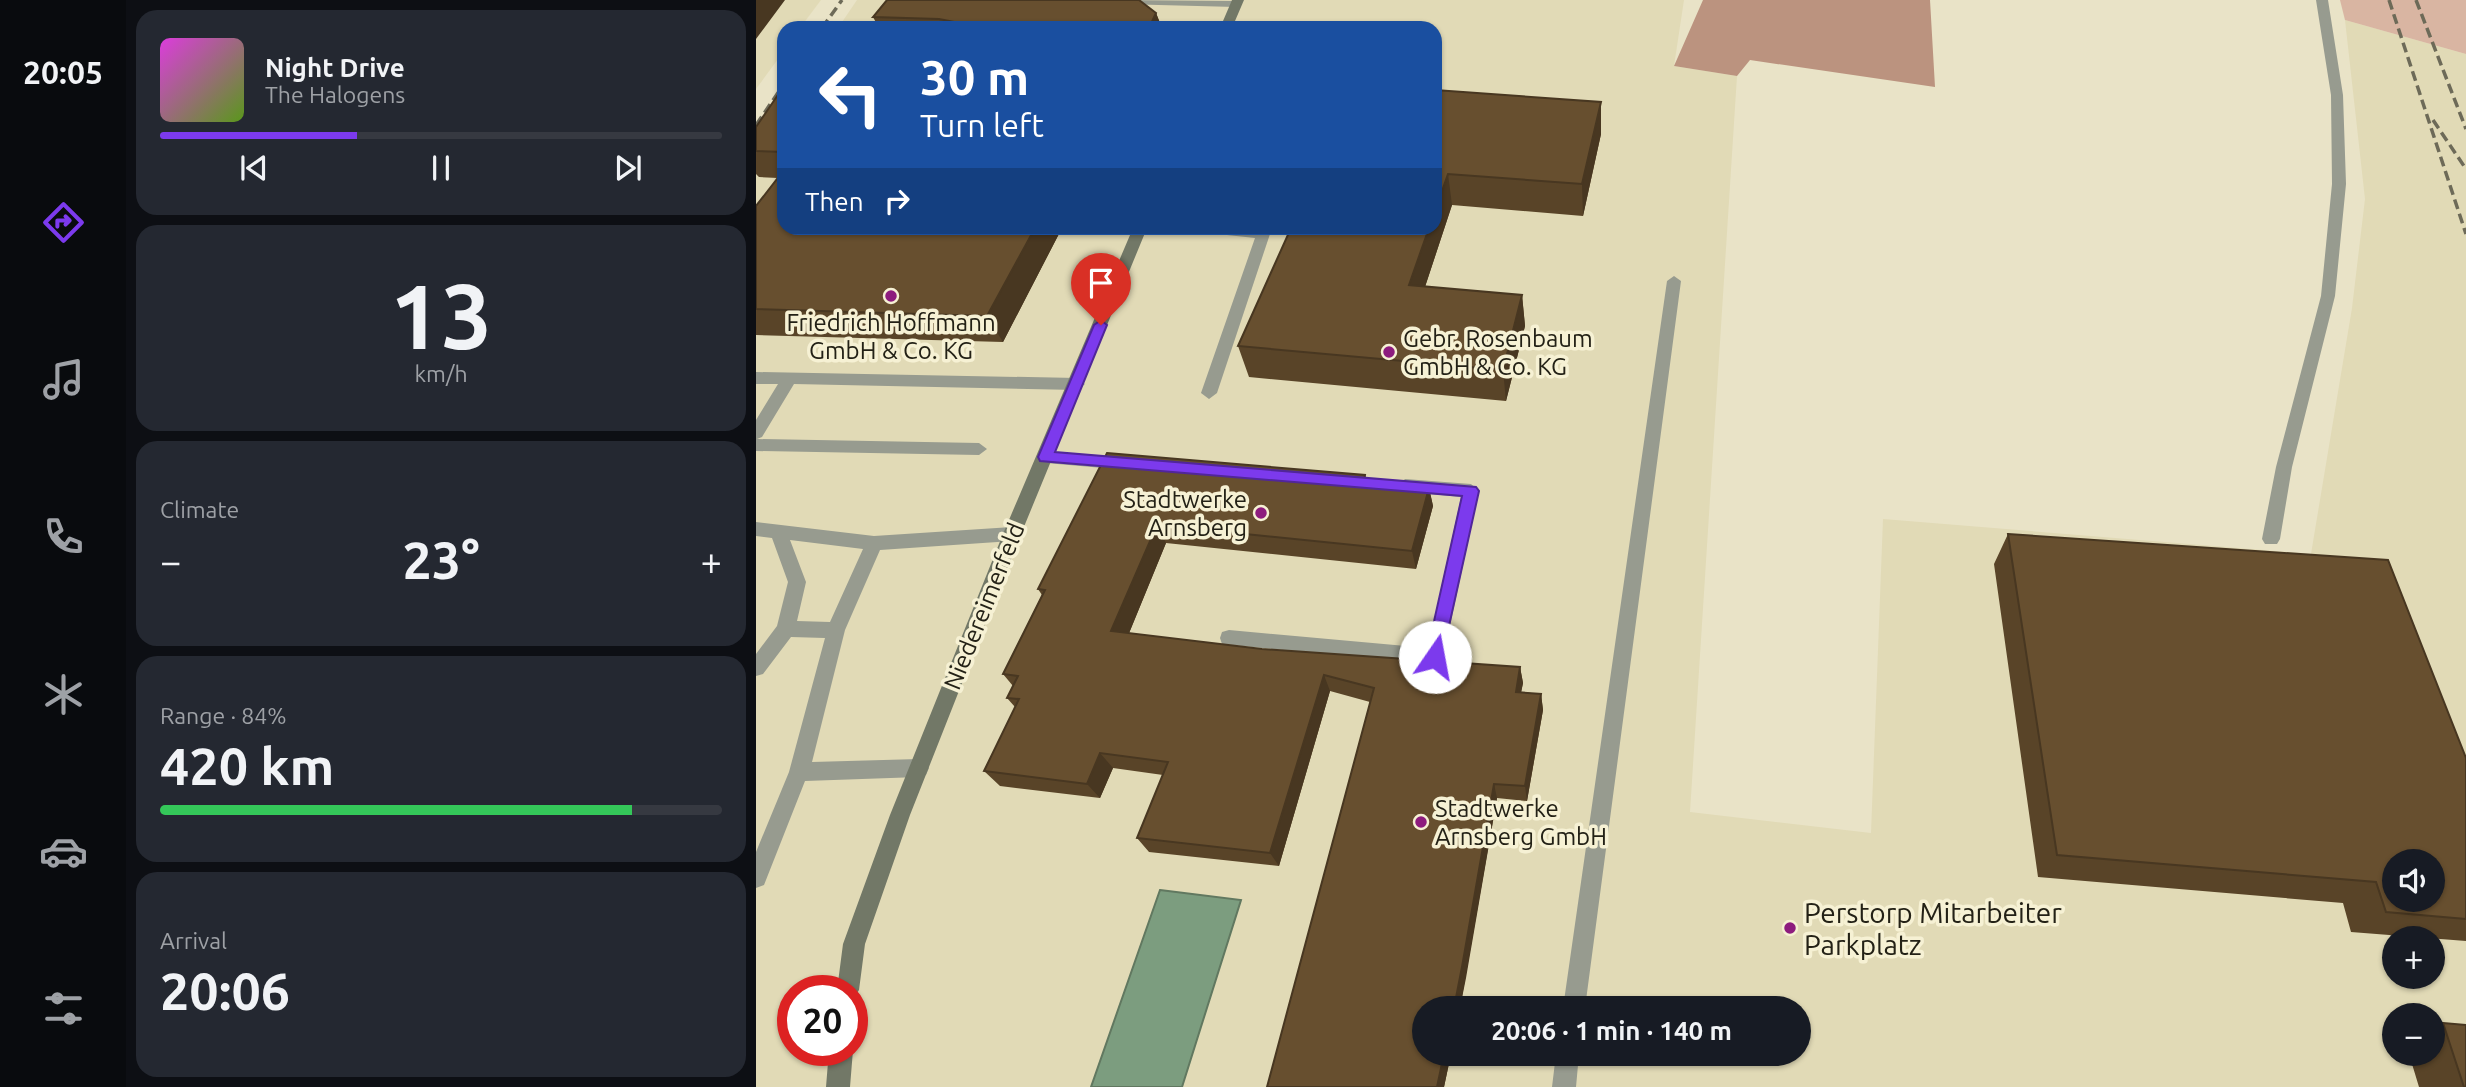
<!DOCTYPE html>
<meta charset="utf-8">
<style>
body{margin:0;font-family:Ubuntu,sans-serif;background:#242831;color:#f1f3f6;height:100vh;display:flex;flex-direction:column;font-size:26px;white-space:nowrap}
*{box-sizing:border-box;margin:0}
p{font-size:23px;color:#9ea1a6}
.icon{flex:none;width:38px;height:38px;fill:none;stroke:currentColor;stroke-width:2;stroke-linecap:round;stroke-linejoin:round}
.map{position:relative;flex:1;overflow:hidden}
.side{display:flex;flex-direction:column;gap:10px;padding:10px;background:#0d0f14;width:630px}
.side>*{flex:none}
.top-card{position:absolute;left:21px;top:21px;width:665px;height:214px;border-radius:21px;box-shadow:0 2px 5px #0004;background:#1a4fa0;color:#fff;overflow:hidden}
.fabs{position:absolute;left:1626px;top:849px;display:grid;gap:14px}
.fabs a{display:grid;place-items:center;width:63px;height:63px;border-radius:50%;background:#171b24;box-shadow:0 2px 5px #0004;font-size:35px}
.speed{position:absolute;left:21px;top:975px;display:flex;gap:14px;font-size:35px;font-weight:700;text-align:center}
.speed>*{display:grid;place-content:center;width:91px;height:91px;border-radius:50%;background:#171b24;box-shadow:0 2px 5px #0004;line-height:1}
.speed .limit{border:10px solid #d22;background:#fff;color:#111}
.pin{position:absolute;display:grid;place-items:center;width:60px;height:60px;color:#fff;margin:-72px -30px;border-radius:50% 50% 50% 0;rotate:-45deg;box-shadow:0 0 7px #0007}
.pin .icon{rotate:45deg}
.me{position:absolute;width:77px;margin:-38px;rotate:12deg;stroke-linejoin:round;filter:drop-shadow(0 0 5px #0008)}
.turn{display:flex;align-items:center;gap:24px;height:147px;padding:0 28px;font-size:32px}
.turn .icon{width:91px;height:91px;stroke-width:2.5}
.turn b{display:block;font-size:49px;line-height:60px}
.then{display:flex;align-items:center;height:66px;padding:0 28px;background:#0003;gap:14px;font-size:26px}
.big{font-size:52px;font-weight:700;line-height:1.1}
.side .card{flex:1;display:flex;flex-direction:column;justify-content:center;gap:10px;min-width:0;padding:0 24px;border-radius:21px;background:#242831}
.side .dial{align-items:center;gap:0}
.dial b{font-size:91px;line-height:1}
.song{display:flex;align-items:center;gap:21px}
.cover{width:84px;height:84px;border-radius:10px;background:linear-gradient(135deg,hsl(300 70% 55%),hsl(90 70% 35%))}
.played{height:7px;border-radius:4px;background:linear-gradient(90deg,#7c3aed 35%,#363941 35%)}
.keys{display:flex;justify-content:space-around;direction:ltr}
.heat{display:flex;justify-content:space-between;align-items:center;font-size:38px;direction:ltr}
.charge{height:10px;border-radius:5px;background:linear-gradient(90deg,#34c759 84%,#363941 0)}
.trip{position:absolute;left:656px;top:996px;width:399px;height:70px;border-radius:35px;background:#171b24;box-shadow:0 2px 5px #0004;font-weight:700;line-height:70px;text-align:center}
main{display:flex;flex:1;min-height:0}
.tabs{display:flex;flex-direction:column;width:126px;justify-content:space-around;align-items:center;background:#090b0e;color:#9ea1a6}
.tabs .icon{width:49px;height:49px}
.tabs .selected{color:#7c3aed}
.tabs b{font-size:32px;color:#f1f3f6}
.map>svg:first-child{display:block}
.built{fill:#e1dab6;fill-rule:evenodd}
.green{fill:#d9b5a2}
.forest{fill:#bb937f}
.water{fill:#7c9d7f;stroke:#617860;stroke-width:2}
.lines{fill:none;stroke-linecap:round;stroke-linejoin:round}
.lane{fill:#979b8f;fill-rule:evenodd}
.street{fill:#979b8f;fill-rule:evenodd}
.secondary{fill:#727867;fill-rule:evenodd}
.rail{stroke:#6d6a58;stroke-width:3.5;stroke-dasharray:10 5;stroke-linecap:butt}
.wall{fill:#594428}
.shaded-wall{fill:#483721}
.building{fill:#674f2f;stroke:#483721;stroke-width:2;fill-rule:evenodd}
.route{fill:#7c3aed;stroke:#51269a;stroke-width:2}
.poi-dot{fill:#8d1c7e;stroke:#f6f1d4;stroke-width:2.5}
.labels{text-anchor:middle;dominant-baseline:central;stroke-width:7;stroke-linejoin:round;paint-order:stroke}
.poi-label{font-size:24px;fill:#232116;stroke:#f6f1d4;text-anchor:start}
.street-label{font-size:24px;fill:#232116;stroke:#f6f1d4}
.near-poi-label{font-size:28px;fill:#232116;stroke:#f6f1d4;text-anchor:start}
</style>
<main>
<nav class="tabs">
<b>20:05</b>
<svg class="icon selected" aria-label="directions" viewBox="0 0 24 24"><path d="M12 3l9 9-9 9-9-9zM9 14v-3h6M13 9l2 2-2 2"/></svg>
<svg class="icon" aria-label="music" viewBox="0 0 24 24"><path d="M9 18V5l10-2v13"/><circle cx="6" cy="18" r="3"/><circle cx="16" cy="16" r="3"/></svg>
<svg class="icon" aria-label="phone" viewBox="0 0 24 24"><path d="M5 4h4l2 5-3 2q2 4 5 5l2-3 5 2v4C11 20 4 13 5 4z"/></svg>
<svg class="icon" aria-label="climate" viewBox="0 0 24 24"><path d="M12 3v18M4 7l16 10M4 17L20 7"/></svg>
<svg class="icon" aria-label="car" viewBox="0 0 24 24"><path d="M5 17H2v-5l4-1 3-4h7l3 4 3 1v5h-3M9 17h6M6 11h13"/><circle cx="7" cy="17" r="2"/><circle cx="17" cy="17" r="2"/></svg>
<svg class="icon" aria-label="filters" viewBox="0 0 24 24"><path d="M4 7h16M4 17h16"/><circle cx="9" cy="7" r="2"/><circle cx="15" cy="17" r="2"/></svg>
</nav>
<section class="side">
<div class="card">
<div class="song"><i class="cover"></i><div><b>Night Drive</b><p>The Halogens</p></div></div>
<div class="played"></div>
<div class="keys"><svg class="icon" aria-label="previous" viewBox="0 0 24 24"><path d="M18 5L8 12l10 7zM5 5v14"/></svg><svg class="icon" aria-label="pause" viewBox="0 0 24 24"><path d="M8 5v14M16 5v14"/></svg><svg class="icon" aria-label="next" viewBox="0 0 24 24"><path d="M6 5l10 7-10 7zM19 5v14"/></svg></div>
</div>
<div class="card dial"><b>13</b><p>km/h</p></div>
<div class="card"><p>Climate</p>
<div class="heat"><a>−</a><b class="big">23°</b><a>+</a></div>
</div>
<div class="card"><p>Range · 84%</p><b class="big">420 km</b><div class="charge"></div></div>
<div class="card"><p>Arrival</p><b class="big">20:06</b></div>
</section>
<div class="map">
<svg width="1710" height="1087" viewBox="0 0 1710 1087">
<rect width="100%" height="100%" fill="#e9e3c7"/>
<path class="built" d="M0,0H65L44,28H28V51L0,89Z
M101,0H928L918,66L981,76L934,812L1115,833L1127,519L1555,554L1596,308L1609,199L1589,20L1710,54V1087H0V151L28,109V228H679V28H82ZM1638,861H1676V900H1638ZM1638,938H1676V976H1638ZM37,990H96V1050H37ZM668,1008H1043V1054H668ZM1638,1015H1676V1054H1638Z"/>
<path class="green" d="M1584,0H1710V54L1589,20Z"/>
<path class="forest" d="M947,0H1174L1179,87L994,60L981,76L918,66Z"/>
<path class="water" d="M404,890L485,900L426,1087H335Z"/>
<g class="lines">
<path class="lane" d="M359,0L480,1L486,4L480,7L364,4Z
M436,228C452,227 503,224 514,234L461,393L453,399L445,393L499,238L443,232Z
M918,276L925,281L829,1008H807L911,281Z
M0,372L321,378L329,384L321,390L38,384L6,437L1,439L223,443L231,449L223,455L0,451V420L22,384H0Z
M290,451L370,458L378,464L370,470L290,463L282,457Z
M649,479L715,484L723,491L686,663L679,665L466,644L464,638L466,632L473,630L672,648L705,497L643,491L641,486Z
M0,522L118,536L256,527L262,529L265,534L262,539L256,541L124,550L89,630L56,762L163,759L170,761L173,768L170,775L163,777L49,781L8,885L0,888V852L33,772L69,638L35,637L7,674L0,676V654L21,626L32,582L16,538L0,536ZM34,540L107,549L74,622L41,621L50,582Z
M800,1054H823L820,1087H796Z"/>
<path class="street" d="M1560,0H1572L1587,95L1590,184L1579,296L1536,467L1524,539L1521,544H1509L1506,539L1520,467L1565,296L1576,184L1575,95Z"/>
<path class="secondary" d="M476,0H488L476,28H464Z
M377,228H391L265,534L154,815L109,944L103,990L96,1000V990H81L87,944L134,815L247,534Z
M96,1049L97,1050L94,1087H70L73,1050Z"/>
<path class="rail" d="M1633,0L1710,234
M1660,0L1710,129
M66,28L86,0
M1677,120L1710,169
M0,125L28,84"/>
</g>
<path class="wall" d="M400,13L406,28H123L117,17Z
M28,86V228H306L247,342L0,335V206L22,178L3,177L0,174V127Z
M679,90L845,102V134L827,216L696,205L669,287L766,295L769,326L750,401L493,377L482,346Z
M351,453L609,475L611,481L673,488L677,506L660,569L410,543L373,633L506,649L764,667L767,683L765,692L785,694L787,710L771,801L741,798L704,1008H668V1054H695L688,1087H511L614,702L574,691L523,866L393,852L381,838L407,775L357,768L344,798L244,786L228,771L259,707L251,698L257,686L247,674L286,595L282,589Z
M1252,534L1710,758V941L1595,932L1587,903L1282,877L1238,564Z
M1687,1023L1710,1087H1663L1653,1054H1676V1027Z"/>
<path class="shaded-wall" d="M0,0H29L0,39Z
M400,13L406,28H393Z
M845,102V134L827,216L826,184Z
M692,174L696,205L659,317L653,285L673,228H679V211Z
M279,228H306L247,342L231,316Z
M766,295L769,326L750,401L747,370Z
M673,488L677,506L660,569L656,551Z
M401,525L410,543L367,648L355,631Z
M764,667L767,683L762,708L760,692Z
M568,675L574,691L523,866L514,853Z
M785,694L787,710L771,801L769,786Z
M344,753L357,768L344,798L331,784Z
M738,784L741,798L710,978L704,1008H698Z
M688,1054H695L688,1087H681Z"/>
<path class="building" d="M131,0H383L400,13L393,28H229L183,19L117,17Z
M28,86V152L0,151V127Z
M679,90L845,102L826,184L692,174L679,211Z
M28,170V228H279L231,316L0,309V206Z
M535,228H673L653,285L766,295L747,370L482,346Z
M351,453L609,475L608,481L673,488L656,551L401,525L355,631L506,649L764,667L760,692L785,694L769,786L738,784L706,967L698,1008H668V1054H688L681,1087H511L618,688L568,675L514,853L381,838L412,762L344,753L331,784L228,771L263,699L251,698L262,676L247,674L289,590L282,589Z
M1252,534L1632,560L1710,758V919L1630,912L1620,882L1301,855ZM1638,861H1676V900H1638Z
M1687,1023L1710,1025V1087H1708Z"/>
<path class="route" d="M345,320L351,325L299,452L720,487L723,491L685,662L679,664L670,657L706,496L284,461L282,457L338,325Z"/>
<g class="poi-dot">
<circle cx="135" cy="296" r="7"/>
<circle cx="633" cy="352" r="7"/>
<circle cx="505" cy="513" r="7"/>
<circle cx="665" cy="822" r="7"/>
<circle cx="1034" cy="928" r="7"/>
</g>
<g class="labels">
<g class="poi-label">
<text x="135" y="322" text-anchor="middle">Friedrich Hoffmann<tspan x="135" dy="28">GmbH &amp; Co. KG</tspan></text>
<text x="647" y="338">Gebr. Rosenbaum<tspan x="647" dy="28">GmbH &amp; Co. KG</tspan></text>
<text x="491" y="499" text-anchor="end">Stadtwerke<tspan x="491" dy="28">Arnsberg</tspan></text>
<text x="679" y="808">Stadtwerke<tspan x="679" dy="28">Arnsberg GmbH</tspan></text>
</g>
<g class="street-label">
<text transform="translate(228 606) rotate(-68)">Niedereimerfeld</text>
</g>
<g class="near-poi-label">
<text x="1048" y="912">Perstorp Mitarbeiter<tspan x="1048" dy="32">Parkplatz</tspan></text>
</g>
</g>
</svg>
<div class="fabs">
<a><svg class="icon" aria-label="sound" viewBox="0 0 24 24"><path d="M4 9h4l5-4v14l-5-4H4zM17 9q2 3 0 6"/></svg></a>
<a>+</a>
<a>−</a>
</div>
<div class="speed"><div class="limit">20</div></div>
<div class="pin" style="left:345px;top:325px;background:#d93025"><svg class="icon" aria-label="arrive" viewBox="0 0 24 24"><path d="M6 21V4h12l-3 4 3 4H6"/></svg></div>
<svg class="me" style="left:679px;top:657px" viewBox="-20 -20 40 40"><circle r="19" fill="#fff"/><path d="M0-13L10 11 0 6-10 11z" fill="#7c3aed"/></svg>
<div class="trip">20:06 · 1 min · 140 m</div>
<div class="top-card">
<div class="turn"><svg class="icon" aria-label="left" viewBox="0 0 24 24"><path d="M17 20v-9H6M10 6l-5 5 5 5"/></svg><div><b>30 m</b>Turn left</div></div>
<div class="then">Then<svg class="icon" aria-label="right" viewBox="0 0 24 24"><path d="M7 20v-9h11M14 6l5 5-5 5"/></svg></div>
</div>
</div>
</main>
